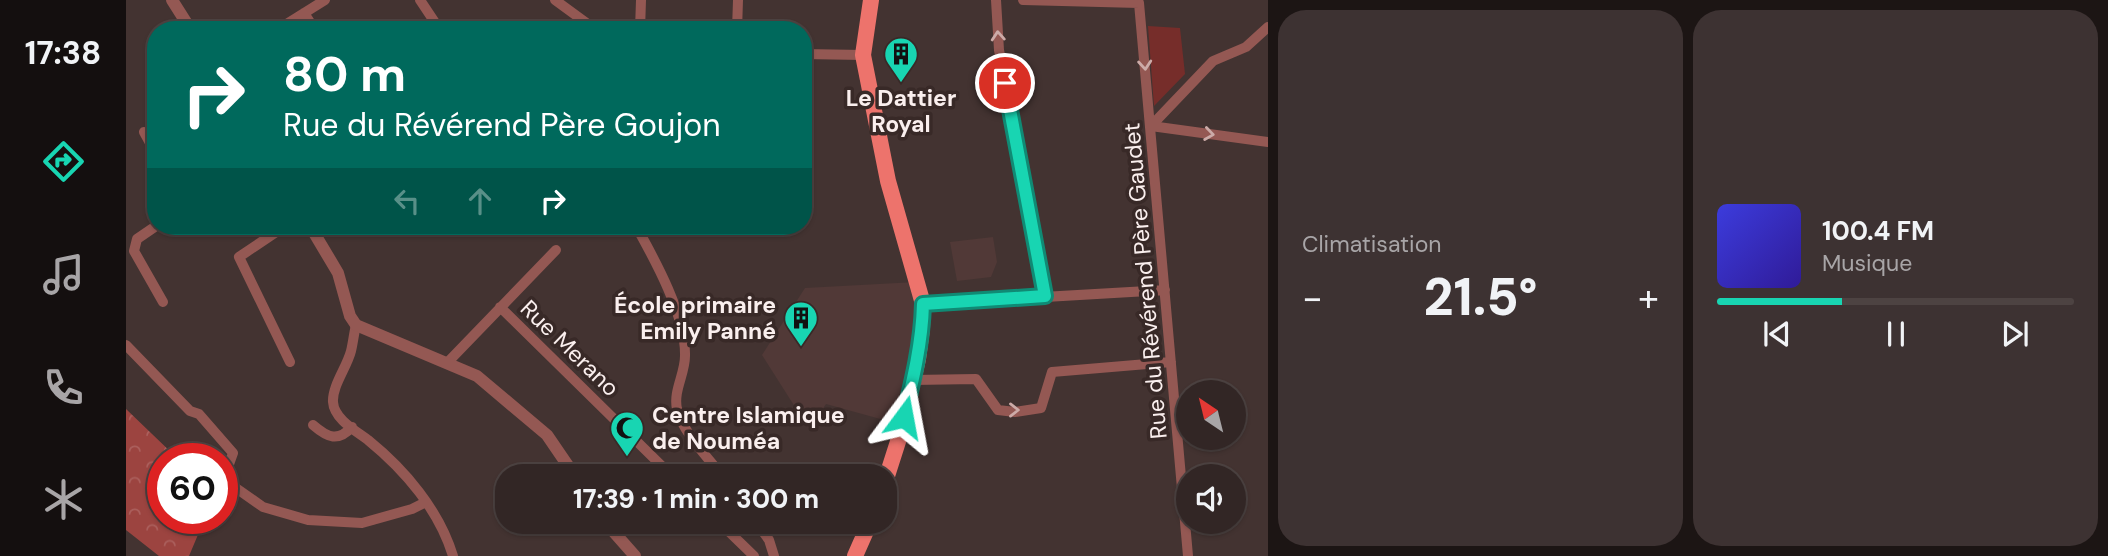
<!DOCTYPE html>
<html lang="fr">
<meta charset="utf-8">
<style>
body{margin:0;font-family:"DM Sans",sans-serif;background:#3d3232;color:#f1f3f6;height:100vh;display:flex;flex-direction:column;font-size:26px;white-space:nowrap}
*{box-sizing:border-box;margin:0}
p{font-size:23px;color:#a8a5a7}
.icon{flex:none;width:38px;height:38px;fill:none;stroke:currentColor;stroke-width:2;stroke-linecap:round;stroke-linejoin:round}
.map{position:relative;flex:1;overflow:hidden}
.panel{display:flex;flex-direction:column;gap:10px;padding:10px;background:#1c1514;width:840px}
.panel>*{flex:none}
.top-card{position:absolute;left:21px;top:21px;width:665px;height:214px;border-radius:28px;box-shadow:0 2px 5px #0004,0 0 0 2px #4d4342;background:#00695c;color:#fff;overflow:hidden}
.needle{width:46px;rotate:325deg}
.buttons{position:absolute;left:1050px;top:380px;display:grid;gap:14px}
.buttons a{display:grid;place-items:center;width:70px;height:70px;border-radius:50%;background:#322625;box-shadow:0 2px 5px #0004,0 0 0 2px #4d4342;font-size:35px}
.speed{position:absolute;left:21px;top:443px;display:flex;gap:14px;font-size:35px;font-weight:700;text-align:center}
.speed>*{display:grid;place-content:center;width:91px;height:91px;border-radius:50%;background:#322625;box-shadow:0 2px 5px #0004,0 0 0 2px #4d4342;line-height:1}
.speed .limit{border:10px solid #d22;background:#fff;color:#111}
.pin{position:absolute;display:grid;place-items:center;width:60px;height:60px;color:#fff;margin:-30px;border:4px solid #fff;border-radius:50%;box-shadow:0 2px 7px #0007}
.me{position:absolute;width:77px;margin:-38px;rotate:13deg;stroke-linejoin:round;filter:drop-shadow(0 0 5px #0008)}
.turn{display:flex;align-items:center;gap:24px;height:147px;padding:0 21px;font-size:32px}
.turn .icon{width:91px;height:91px;stroke-width:2.5}
.turn b{display:block;font-size:49px;line-height:60px}
.lanes{display:flex;align-items:center;height:66px;padding:0 21px;background:#0003;justify-content:center;gap:35px;direction:ltr}
.lanes .off{opacity:.35}
.big{font-size:52px;font-weight:800;line-height:1.1}
.panel .widget{flex:1;display:flex;flex-direction:column;justify-content:center;gap:10px;min-width:0;padding:0 24px;border-radius:28px;background:#3d3232}
.song{display:flex;align-items:center;gap:21px}
.cover{width:84px;height:84px;border-radius:10px;background:linear-gradient(135deg,hsl(240 70% 55%),hsl(250 70% 35%))}
.played{height:7px;border-radius:4px;background:linear-gradient(90deg,#18d5b2 35%,#4d4342 35%)}
.keys{display:flex;justify-content:space-around;direction:ltr}
.heat{display:flex;justify-content:space-between;align-items:center;font-size:38px;direction:ltr}
.panel .tiles{flex:1;display:grid;gap:10px;grid-template-columns:repeat(2,1fr)}
.trip{position:absolute;left:369px;top:464px;width:402px;height:70px;border-radius:28px;background:#322625;box-shadow:0 2px 5px #0004,0 0 0 2px #4d4342;font-weight:800;line-height:70px;text-align:center}
main{display:flex;flex:1;min-height:0}
.menu{display:flex;flex-direction:column;width:126px;justify-content:space-around;align-items:center;background:#140f0f;color:#a8a5a7}
.menu .icon{width:49px;height:49px}
.menu .active{color:#18d5b2}
.menu b{font-size:32px;color:#f1f3f6}
.map>svg:first-child{display:block}
.built{fill:#513937}
.grass{fill:#762d2a}
.forest{fill:url(#forest-crowns)}
.lines{fill:none;stroke-linecap:round;stroke-linejoin:round}
.minor{stroke:#945853;stroke-width:10}
.tertiary{stroke:#945853;stroke-width:12}
.primary{stroke:#ed736c;stroke-width:16}
.oneway{stroke:#ccaba8}
.route-casing{stroke:#108a74;stroke-width:18}
.route{stroke:#18d5b2;stroke-width:12}
.labels{text-anchor:middle;dominant-baseline:central;stroke-width:7;stroke-linejoin:round;paint-order:stroke}
.poi-label{font-size:23px;font-weight:bold;fill:#faefee;stroke:#382927}
.street-label{font-size:23px;fill:#faefee;stroke:#382927}
</style>
<main>
<nav class="menu">
<b>17:38</b>
<svg class="icon active" aria-label="directions" viewBox="0 0 24 24"><path d="M12 3l9 9-9 9-9-9zM9 14v-3h6M13 9l2 2-2 2"/></svg>
<svg class="icon" aria-label="music" viewBox="0 0 24 24"><path d="M9 18V5l10-2v13"/><circle cx="6" cy="18" r="3"/><circle cx="16" cy="16" r="3"/></svg>
<svg class="icon" aria-label="phone" viewBox="0 0 24 24"><path d="M5 4h4l2 5-3 2q2 4 5 5l2-3 5 2v4C11 20 4 13 5 4z"/></svg>
<svg class="icon" aria-label="climate" viewBox="0 0 24 24"><path d="M12 3v18M4 7l16 10M4 17L20 7"/></svg>
</nav>
<div class="map">
<svg width="1142" height="556" viewBox="0 0 1142 556">
<defs>
<pattern id="forest-crowns" width="20" height="18" patternUnits="userSpaceOnUse" patternTransform="scale(1.75)"><rect width="20" height="18" fill="#9c4440"/><path d="M2 6a3 3 0 1 1 6 0M12 15a3 3 0 1 1 6 0" fill="none" stroke="#ab5f5c"/></pattern>
</defs>
<rect width="100%" height="100%" fill="#433331"/>
<path class="built" d="M867,237L871,262L865,277L831,281L824,242Z
M790,282L797,304L776,425L700,404L683,429L636,355L679,288Z"/>
<path class="grass" d="M1022,26L1054,28L1059,74L1028,106Z"/>
<path class="forest" d="M0,409L51,458H37V518H79L63,556H33L0,530Z"/>
<g class="lines">
<path class="minor" d="M294,0L314,30
M429,0L470,30
M870,0L873,50L919,296
M897,0L1013,3L1062,556
M178,13L189,30
M151,30L199,0
M514,30L515,0
M611,30L612,0
M677,54L737,55
M1025,126L1087,61L1120,47L1142,27
M1025,126L1142,142
M18,132L29,152
M30,226L11,239L8,251L37,302
M159,226L113,257L164,362
M510,226C529,260 560,316 559,356C559,374 547,391 551,409C557,433 581,456 596,476
M190,235L205,226
M797,304L1039,290
M374,307L546,476
M230,325C228,333 227,343 225,351C221,367 206,386 207,402C208,419 230,431 242,440C279,470 313,510 327,556
M0,345L64,411L73,414L107,453L98,478L100,481L137,507L182,520L236,523L286,509L300,502
M321,363L430,250
M787,380L850,379L872,410L889,412L915,408L926,372L1045,362
M187,425C202,438 212,442 226,427
M593,522L628,556
M630,522L643,540L648,556"/>
<path class="tertiary" d="M46,0L65,30
M184,226L212,273L224,316L230,325L351,376L421,435L449,476
M479,522L509,556"/>
<path class="primary" d="M745,0L737,55L762,181L797,304L796,329L792,359L776,429L760,479
M729,556L744,522"/>
</g>
<defs><path id="oneway-chevron" d="M-2-3.5L2.5 0L-2 3.5" fill="none" stroke-width="1.6" stroke-linecap="round" stroke-linejoin="round" transform="scale(1.75)"/></defs>
<g class="oneway">
<use href="#oneway-chevron" transform="translate(872 36) rotate(-94)"/>
<use href="#oneway-chevron" transform="translate(1019 65) rotate(85)"/>
<use href="#oneway-chevron" transform="translate(1083 134) rotate(8)"/>
<use href="#oneway-chevron" transform="translate(888 410)"/>
</g>
<g class="lines">
<g class="route-casing">
<path id="route" d="M778,417C787,380 796,343 797,304L919,296L879,83"/>
</g>
<use href="#route" class="route"/>
</g>
<defs>
<g id="building-pin" transform="scale(1.75)"><path d="M0 17L-7.5 6A9.5 9.5 0 1 1 7.5 6Z" fill="#18d5b2" stroke="#382927"/><path d="M-4-6H4V6H1V3H-1V6H-4ZM-2.5-4.3h1.7v1.8h-1.7ZM.8-4.3h1.7v1.8H.8ZM-2.5-1h1.7V.8h-1.7ZM.8-1h1.7V.8H.8Z" fill="#111"/></g>
<g id="mosque-pin" transform="scale(1.75)"><path d="M0 17L-7.5 6A9.5 9.5 0 1 1 7.5 6Z" fill="#18d5b2" stroke="#382927"/><path d="M3.5-4.9A6 6 0 1 0 3.5 4.9A5 5 0 1 1 3.5-4.9Z" fill="#111"/></g>
</defs>
<g fill-rule="evenodd">
<use href="#building-pin" x="775" y="54"/>
<use href="#building-pin" x="675" y="318"/>
<use href="#mosque-pin" x="501" y="428"/>
</g>
<g class="labels">
<g class="poi-label">
<text x="775" y="98">Le Dattier<tspan x="775" dy="26">Royal</tspan></text>
<text x="650" y="305" text-anchor="end">École primaire<tspan x="650" dy="26">Emily Panné</tspan></text>
<text x="526" y="415" text-anchor="start">Centre Islamique<tspan x="526" dy="26">de Nouméa</tspan></text>
</g>
<g class="street-label">
<text transform="translate(1019 281) rotate(-95)">Rue du Révérend Père Gaudet</text>
<text transform="translate(444 348) rotate(44)">Rue Merano</text>
</g>
</g>
</svg>
<div class="buttons">
<a><svg class="needle" viewBox="-14 -14 28 28"><path d="M0-13l5 13h-10z" fill="#e53935"/><path d="M0 13l5-13h-10z" fill="#a8a5a7"/></svg></a>
<a><svg class="icon" aria-label="sound" viewBox="0 0 24 24"><path d="M4 9h4l5-4v14l-5-4H4zM17 9q2 3 0 6"/></svg></a>
</div>
<div class="speed"><div class="limit">60</div></div>
<div class="pin" style="left:879px;top:83px;background:#d93025"><svg class="icon" aria-label="arrive" viewBox="0 0 24 24"><path d="M6 21V4h12l-3 4 3 4H6"/></svg></div>
<svg class="me" style="left:778px;top:417px" viewBox="-20 -20 40 40"><path d="M0-17L14 15 0 8-14 15z" fill="#18d5b2" stroke="#fff" stroke-width="4"/></svg>
<div class="trip">17:39 · 1 min · 300 m</div>
<div class="top-card">
<div class="turn"><svg class="icon" aria-label="right" viewBox="0 0 24 24"><path d="M7 20v-9h11M14 6l5 5-5 5"/></svg><div><b>80 m</b>Rue du Révérend Père Goujon</div></div>
<div class="lanes"><svg class="icon off" aria-label="left" viewBox="0 0 24 24"><path d="M17 20v-9H6M10 6l-5 5 5 5"/></svg><svg class="icon off" aria-label="ahead" viewBox="0 0 24 24"><path d="M12 20V5M6 11l6-6 6 6"/></svg><svg class="icon" aria-label="right" viewBox="0 0 24 24"><path d="M7 20v-9h11M14 6l5 5-5 5"/></svg></div>
</div>
</div>
<section class="panel">
<div class="tiles">
<div class="widget"><p>Climatisation</p>
<div class="heat"><a>−</a><b class="big">21.5°</b><a>+</a></div>
</div>
<div class="widget">
<div class="song"><i class="cover"></i><div><b>100.4 FM</b><p>Musique</p></div></div>
<div class="played"></div>
<div class="keys"><svg class="icon" aria-label="previous" viewBox="0 0 24 24"><path d="M18 5L8 12l10 7zM5 5v14"/></svg><svg class="icon" aria-label="pause" viewBox="0 0 24 24"><path d="M8 5v14M16 5v14"/></svg><svg class="icon" aria-label="next" viewBox="0 0 24 24"><path d="M6 5l10 7-10 7zM19 5v14"/></svg></div>
</div>
</div>
</section>
</main>
